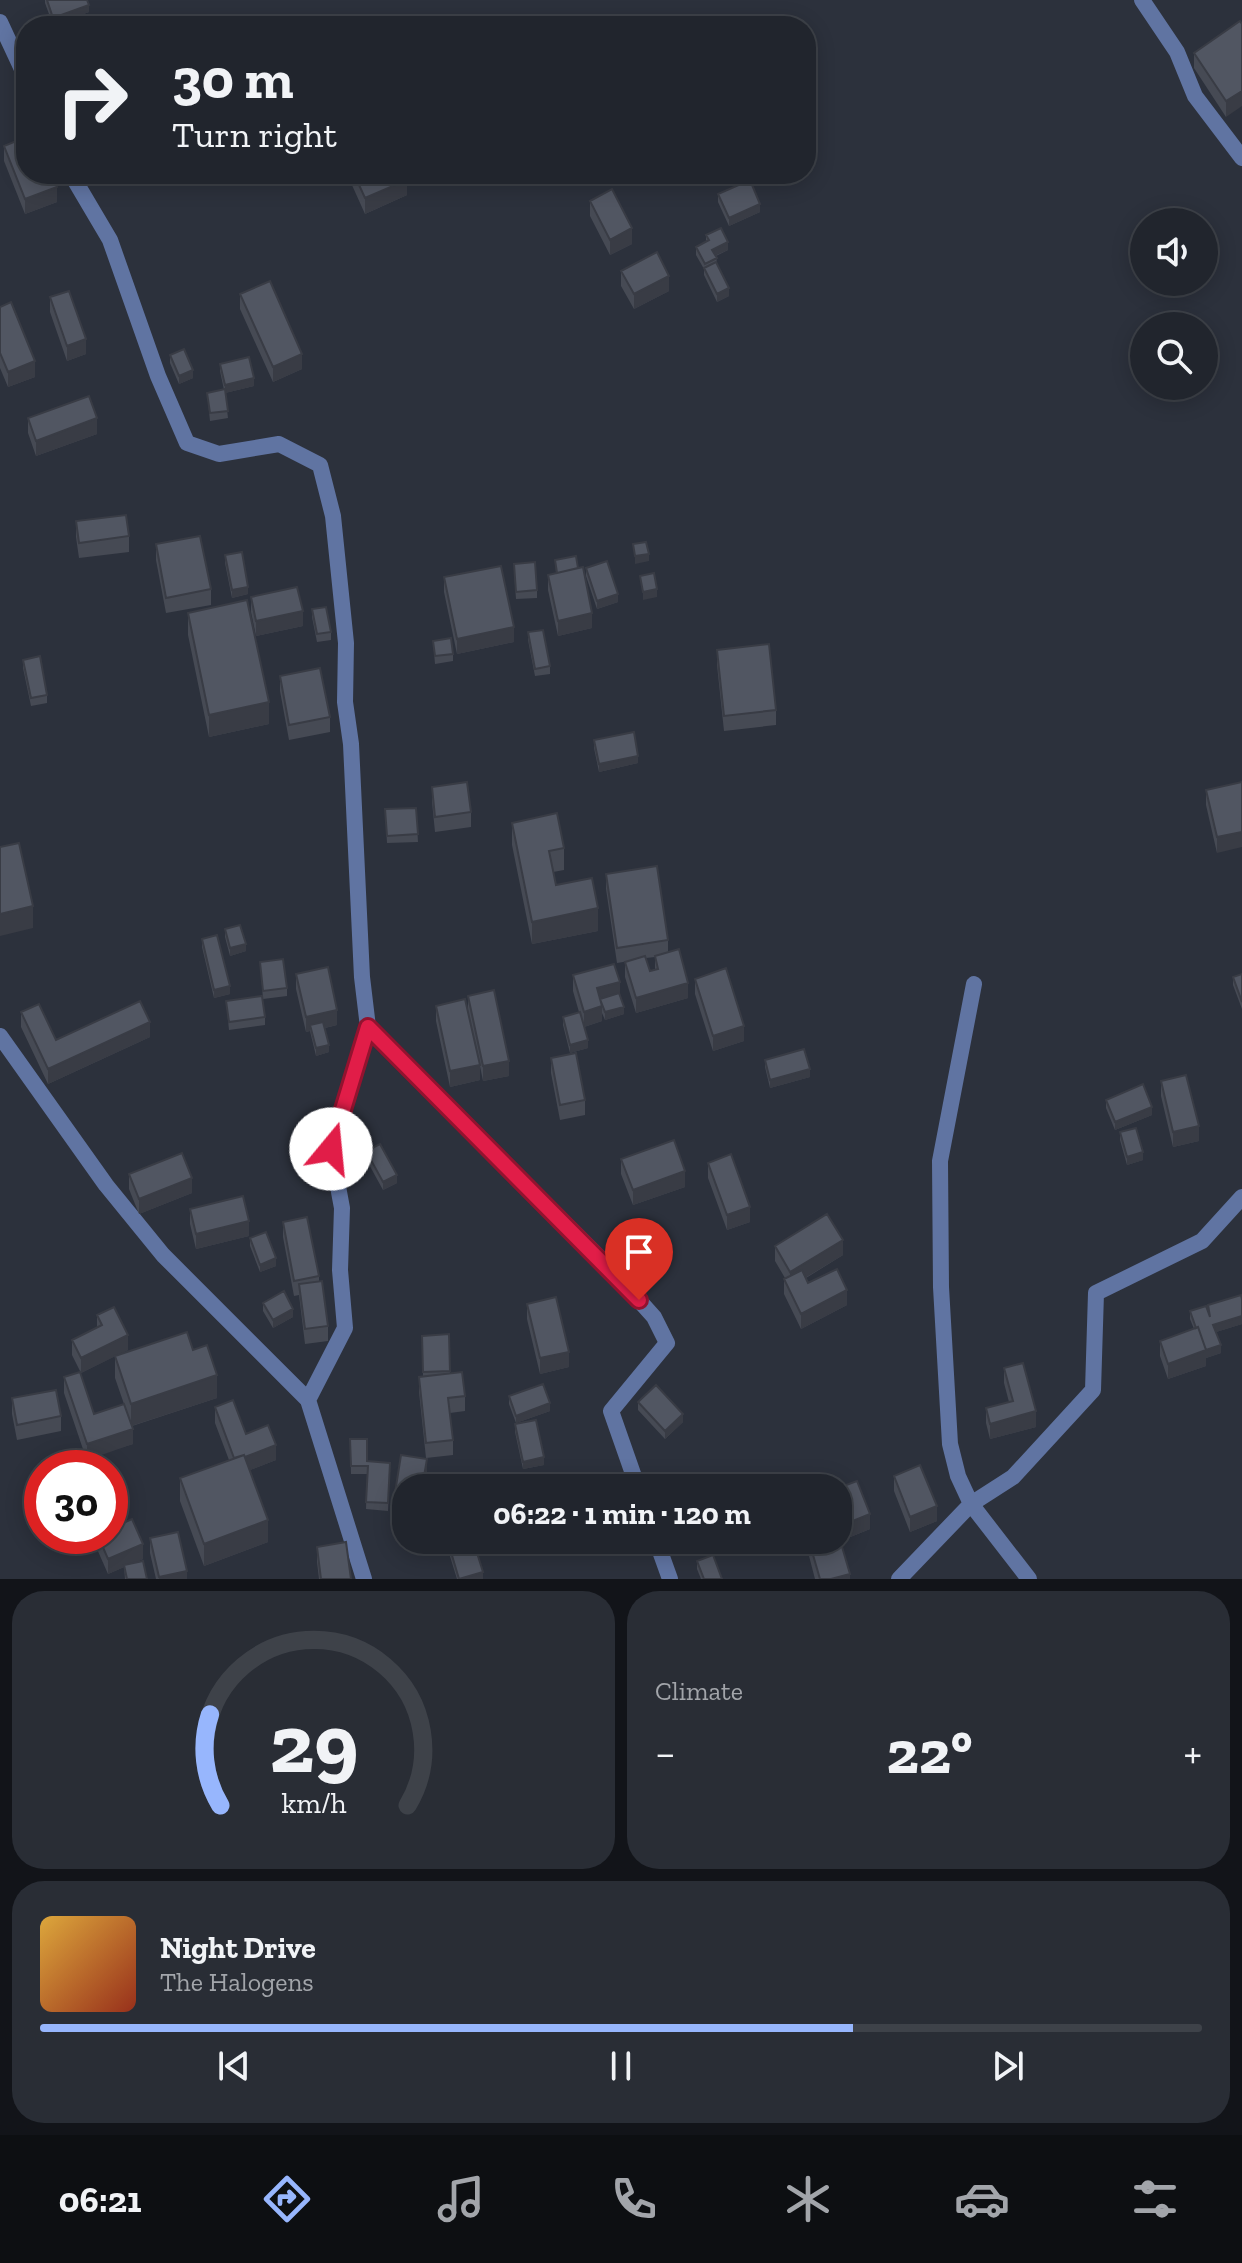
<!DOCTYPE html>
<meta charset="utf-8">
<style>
body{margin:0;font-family:"Zilla Slab",serif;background:#292d35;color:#f1f3f6;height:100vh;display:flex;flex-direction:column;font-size:30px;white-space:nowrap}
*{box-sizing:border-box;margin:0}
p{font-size:26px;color:#a2a5aa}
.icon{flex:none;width:44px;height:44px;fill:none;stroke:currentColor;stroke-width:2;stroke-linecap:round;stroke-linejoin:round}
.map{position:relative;height:1579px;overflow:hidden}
.sheet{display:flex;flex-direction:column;gap:12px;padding:12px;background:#121419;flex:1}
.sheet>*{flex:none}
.banner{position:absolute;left:16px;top:16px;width:800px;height:168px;border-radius:32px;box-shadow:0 4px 20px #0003,0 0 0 2px #3e4249;background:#21252d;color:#f1f3f6;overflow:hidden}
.buttons{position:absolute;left:1130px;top:208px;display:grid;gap:16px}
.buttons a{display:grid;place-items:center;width:88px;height:88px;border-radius:50%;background:#21252d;box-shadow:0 4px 20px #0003,0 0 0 2px #3e4249;font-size:40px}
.speed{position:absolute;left:24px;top:1450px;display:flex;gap:16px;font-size:40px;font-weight:700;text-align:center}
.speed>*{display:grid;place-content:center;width:104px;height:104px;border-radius:50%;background:#21252d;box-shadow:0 4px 20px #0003,0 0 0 2px #3e4249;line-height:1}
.speed .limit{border:12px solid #d22;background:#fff;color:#111}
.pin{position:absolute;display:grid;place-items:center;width:68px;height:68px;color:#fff;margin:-82px -34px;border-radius:50% 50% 50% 0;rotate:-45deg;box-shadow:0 0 8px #0007}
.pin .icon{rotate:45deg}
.me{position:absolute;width:88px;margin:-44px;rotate:17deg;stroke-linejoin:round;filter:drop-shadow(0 0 6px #0008)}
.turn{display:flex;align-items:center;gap:28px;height:168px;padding:0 24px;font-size:36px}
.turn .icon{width:104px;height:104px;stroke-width:2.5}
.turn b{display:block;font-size:56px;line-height:68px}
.big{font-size:60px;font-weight:700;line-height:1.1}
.sheet .widget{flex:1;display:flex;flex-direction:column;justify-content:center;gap:12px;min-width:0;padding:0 28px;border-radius:32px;background:#292d35}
.sheet .dial{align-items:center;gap:0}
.dial svg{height:208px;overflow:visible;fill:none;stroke:#3e4249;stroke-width:7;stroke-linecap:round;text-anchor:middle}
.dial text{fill:#f1f3f6;stroke:none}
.song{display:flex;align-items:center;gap:24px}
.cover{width:96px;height:96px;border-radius:12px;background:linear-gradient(135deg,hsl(40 70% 55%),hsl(10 70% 35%))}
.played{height:8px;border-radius:4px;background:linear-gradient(90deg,#97b6fd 70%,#3e4249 70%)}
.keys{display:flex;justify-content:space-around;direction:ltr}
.heat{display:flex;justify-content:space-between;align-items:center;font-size:44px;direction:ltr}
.sheet .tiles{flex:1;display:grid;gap:12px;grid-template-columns:1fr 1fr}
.widget:last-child{grid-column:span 2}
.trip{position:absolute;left:392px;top:1474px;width:460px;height:80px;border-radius:32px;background:#21252d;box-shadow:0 4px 20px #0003,0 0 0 2px #3e4249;font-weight:700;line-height:80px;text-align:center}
.menu{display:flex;height:128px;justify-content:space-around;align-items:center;background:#0d0f12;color:#a2a5aa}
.menu .icon{width:56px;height:56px}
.menu .selected{color:#97b6fd}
.menu b{font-size:36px;color:#f1f3f6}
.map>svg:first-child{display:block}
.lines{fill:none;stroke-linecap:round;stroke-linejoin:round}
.street{stroke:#6074a2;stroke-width:16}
.wall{fill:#464a54;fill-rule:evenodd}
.shaded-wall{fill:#393c45}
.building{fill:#515662;stroke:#393c45;stroke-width:2}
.route-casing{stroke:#92132f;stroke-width:20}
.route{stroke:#e11d48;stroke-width:14}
</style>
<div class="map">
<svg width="1242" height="1579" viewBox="0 0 1242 1579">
<rect width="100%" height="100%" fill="#2c313c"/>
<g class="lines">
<path class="street" d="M1142,0L1177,52L1195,96L1242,158
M0,22L26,78
M71,174L110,240L158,376L187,443L219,454L279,444L320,465L333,516L346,643L345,702L351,744L362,977L368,1027
M974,984L940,1161L941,1287L950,1444L958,1476L971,1504L1029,1579
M0,1036L106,1185L163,1255L308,1400L345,1328L340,1270L342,1208L331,1149L368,1027L609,1267L654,1317L667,1343L611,1411L638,1488
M308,1400L364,1579
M656,1540L670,1579
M899,1579L971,1504L1013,1477L1093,1390L1096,1293L1202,1241L1242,1197"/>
</g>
<path class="wall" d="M45,0H87L89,12L53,25L45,3Z
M1242,24L1226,117L1194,68V53Z
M4,146L57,202L25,214L4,161Z
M347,174H405L407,195L365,214Z
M718,194L760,212L729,226L718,202Z
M590,201L632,244L610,255L590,216Z
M706,235L728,250L716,256L717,263L729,296L717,302L704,275V269L696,255V247L706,242Z
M621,271L669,291L634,309L621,286Z
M240,294L302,369L273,382L240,309Z
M50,297L86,354L67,361L50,312Z
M0,307L35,377L8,387L0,368Z
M170,355L193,378L179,384L170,363Z
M220,364L254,386L225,393L228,418L210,421L207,393L224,390L220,371Z
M28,418L97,434L36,456L28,433Z
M76,521L129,536V552L79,558L76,537Z
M156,544L211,589V605L166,613L156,560Z
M225,555L248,594L232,598L225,563Z
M555,560L578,568L592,628L558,636L548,590V575L556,573Z
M586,568L618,602L597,609L586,576Z
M514,572L537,590V598L516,599Z
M444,577L514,642L457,654L444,592Z
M251,597L303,626L256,636L251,612Z
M312,609L331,632V640L317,642L312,617Z
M188,613L269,724L209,737L188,635Z
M528,632L550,666V674L535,676L528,640Z
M433,641L453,654V661L435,664Z
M717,650L776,710V725L724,731L717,665Z
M23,660L47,695V703L31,706L23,668Z
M280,676L330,717V732L289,740L280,691Z
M594,740L638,763L599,772L594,748Z
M1242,782L1217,853L1206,805V790Z
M432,787L471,812V827L435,832L432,802Z
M416,808L418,842L387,843L385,809Z
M512,823L564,848V870L553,872L556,885L598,931L532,944L512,845Z
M606,874L668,940V952L688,998L636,1013L625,977V962L629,961L617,963L606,889ZM655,957V970L650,971L646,958Z
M225,929L246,951L230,956L225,937Z
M202,939L230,994L214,998L202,947Z
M260,962L287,988V996L263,999Z
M296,974L337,1025L325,1028L329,1052L316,1056L310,1031L306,1032L296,989Z
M1242,974V1009L1233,985V977Z
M573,975L620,994L624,1014L605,1020L602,1013V1021L584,1027L588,1048L570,1053L563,1025V1017L579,1012L573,991Z
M695,979L744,1041L713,1051L695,994Z
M468,996L509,1076L483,1081L480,1066V1080L450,1087L436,1021V1006L468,1011Z
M226,1001L265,1017V1025L229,1030Z
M21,1012L56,1040L150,1037L48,1084L21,1027Z
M551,1058L585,1100V1115L560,1120L551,1073Z
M765,1060L810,1077L770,1088L765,1067Z
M1161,1081L1199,1141L1173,1147L1161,1096Z
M1106,1100L1152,1115L1115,1130L1106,1108Z
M1120,1132L1143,1160L1127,1165L1120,1140Z
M366,1151L397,1183L383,1190L366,1159Z
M621,1159L685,1187L633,1205L621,1174Z
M708,1163L750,1222L727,1230L708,1178Z
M129,1174L192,1193L139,1214L129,1189Z
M190,1209L249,1236L196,1249L190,1224Z
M283,1222L319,1276V1282L328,1326V1341L305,1344L299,1295L294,1296L283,1237Z
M250,1238L276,1266L260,1272L250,1246Z
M775,1246L843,1255L806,1278L808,1283L847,1305L801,1329L784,1294V1279L785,1278L775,1261Z
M1242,1299V1324L1216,1332L1221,1353L1206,1358V1366L1168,1379L1160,1356V1341L1194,1329L1190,1319V1311L1208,1310V1305Z
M263,1303L293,1317L273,1328L263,1311Z
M527,1304L569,1367L540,1374L527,1319Z
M97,1315L128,1350L117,1355L193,1350L217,1398L132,1426L133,1444L86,1458L64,1393V1377L94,1414L124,1404L115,1378V1356L81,1373L72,1355V1340L97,1328Z
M449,1334L450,1374L465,1396V1411L450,1413L453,1440V1455L426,1458L419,1392V1377L423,1376L422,1336Z
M1004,1368L1036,1427L990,1439L986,1423V1408L1009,1402L1004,1383Z
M509,1396L550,1411L516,1423L509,1404Z
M12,1398L61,1416V1431L17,1440L12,1414Z
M638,1402L683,1422L665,1439L638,1410Z
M215,1407L276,1460L250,1470L268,1542L204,1566L180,1501V1478L229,1460L215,1423Z
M515,1424L544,1465L523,1469L515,1432Z
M350,1439L367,1461L390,1463L388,1511L366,1509L367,1474H351Z
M401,1455L427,1459V1474L424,1488H406V1516L394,1514V1499Z
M894,1476L937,1521L910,1532L894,1491Z
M838,1488L870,1529L843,1540L838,1528Z
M97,1536H110L143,1559L133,1563L147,1579H125L124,1567L108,1574L97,1549Z
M150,1538L187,1579H156L150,1553Z
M809,1541L850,1579H815L809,1556Z
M448,1542L483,1579H457L448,1550Z
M317,1547L351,1579H319L317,1562Z
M697,1561L722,1579H701L697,1569Z"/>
<path class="shaded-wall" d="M89,5V12L53,25V18Z
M1242,91V106L1226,117V101Z
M407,180V195L365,214V198Z
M57,187V202L25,214V199Z
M760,204V212L729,226V218Z
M632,228V244L610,255V240Z
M728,242V250L712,257V250Z
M669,276V291L634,309V294Z
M729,288V296L717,302V294Z
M86,339V354L67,361V346Z
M302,354V369L273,382V367Z
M35,361V377L8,387V372Z
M193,370V378L179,384V376Z
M254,378V386L225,393V385Z
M97,418V434L36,456V441Z
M649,554V561L635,564V556Z
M248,587V594L232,598V590Z
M657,589V597L643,600V592Z
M618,594V602L597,609V601Z
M303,611V626L256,636V621Z
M592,613V628L558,636V621Z
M514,627V642L457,654V639Z
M269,702V724L209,737V715Z
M638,756V763L599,772V764Z
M1242,832V847L1217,853V837Z
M33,906V928L0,936V914Z
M598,908V931L532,944V922Z
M246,944V951L230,956V948Z
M620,982V997L602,1002L597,988Z
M688,983V998L636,1013V998Z
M230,986V994L214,998V990Z
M602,1006V1021L584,1027V1012Z
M624,1007V1014L605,1020V1012Z
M337,1010V1025L312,1031L310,1025V1031L306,1032V1017Z
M150,1022V1037L48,1084V1069Z
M744,1026V1041L713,1051V1036Z
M588,1040V1048L570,1053V1045Z
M329,1045V1052L316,1056V1048Z
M509,1061V1076L483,1081V1066Z
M480,1065V1080L450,1087V1071Z
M810,1069V1077L770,1088V1080Z
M1152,1107V1115L1115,1130V1122Z
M1199,1126V1141L1173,1147V1132Z
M1143,1152V1160L1127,1165V1157Z
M685,1171V1187L633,1205V1190Z
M397,1175V1183L383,1190V1182Z
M192,1178V1193L139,1214V1199Z
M750,1207V1222L727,1230V1215Z
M249,1221V1236L196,1249V1234Z
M843,1240V1255L790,1287V1272Z
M276,1258V1266L260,1272V1265Z
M847,1290V1305L801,1329V1314Z
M293,1309V1317L273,1328V1320Z
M1242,1316V1324L1213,1333V1325Z
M128,1335V1350L81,1373V1358Z
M1221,1345V1353L1206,1358V1366L1168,1379V1364Z
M569,1352V1367L540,1374V1358Z
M217,1375V1398L131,1426V1404Z
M550,1403V1411L516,1423V1416Z
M1036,1411V1427L990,1439V1424Z
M683,1414V1422L665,1439V1431Z
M133,1429V1444L87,1460V1444Z
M276,1445V1460L235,1476V1461Z
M544,1457V1465L523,1469V1462Z
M427,1459V1474L424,1488H422Z
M937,1506V1521L910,1532V1517Z
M870,1514V1529L843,1540V1525Z
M268,1520V1542L204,1566V1544Z
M143,1544V1559L108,1574V1559Z
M187,1571V1579H159V1577Z
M483,1572V1579H460Z
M850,1574V1579H831Z"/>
<path class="building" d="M47,0H87L89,5L53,18Z
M1240,21L1242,24V91L1226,101L1194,53Z
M26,137V174H52L57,187L25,199L4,146Z
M354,174H405L407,180L365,198Z
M750,180L760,204L729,218L718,194Z
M612,189L632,228L610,240L590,201Z
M721,228L728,242L712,250L717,258L705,264L696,247L709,240L706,235Z
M657,252L669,276L634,294L621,271Z
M716,262L729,288L717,294L704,268Z
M270,281L302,354L273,367L240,294Z
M69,291L86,339L67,346L50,297Z
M11,302L35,361L8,372L0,353V307Z
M184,349L193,370L179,376L170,355Z
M249,357L254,378L225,385L220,364Z
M225,389L228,411L210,413L207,393Z
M89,396L97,418L36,441L28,418Z
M126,515L129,536L79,543L76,521Z
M200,536L211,589L166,598L156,544Z
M646,542L649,554L635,556L633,544Z
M242,552L248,587L232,590L225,555Z
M576,556L578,568L557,573L555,560Z
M607,561L618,594L597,601L586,568Z
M535,562L537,590L516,592L514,564Z
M501,566L514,627L457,639L444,577Z
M583,567L592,613L558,621L548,575Z
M654,573L657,589L643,592L640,576Z
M297,587L303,611L256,621L251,597Z
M247,600L269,702L209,715L188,613Z
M326,607L331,632L317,634L312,609Z
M543,630L550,666L535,669L528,632Z
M451,638L453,654L435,656L433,641Z
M769,644L776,710L724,716L717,650Z
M40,656L47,695L31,698L23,660Z
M320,668L330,717L289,725L280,676Z
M634,732L638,756L599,764L594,740Z
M467,782L471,812L435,817L432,787Z
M1242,782V832L1217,837L1206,790Z
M416,808L418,834L387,836L385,809Z
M557,813L564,848L549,851L556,885L592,878L598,908L532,922L512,823Z
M19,843L33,906L0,914V847Z
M657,866L668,940L617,948L606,874Z
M240,925L246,944L230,948L225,929Z
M217,935L230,986L214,990L202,939Z
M679,949L688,983L636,998L625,962L645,956L650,971L658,969L655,956Z
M283,959L287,988L263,991L260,962Z
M614,964L620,982L597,988L602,1006L584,1012L573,975Z
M328,967L337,1010L306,1017L296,974Z
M726,968L744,1026L713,1036L695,979Z
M1242,974V1002L1233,977Z
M494,990L509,1061L483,1066L468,996Z
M619,993L624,1007L605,1012L600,999Z
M262,996L265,1017L229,1022L226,1001Z
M465,999L480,1065L450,1071L436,1006Z
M140,1001L150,1022L48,1069L21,1012L39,1004L56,1040Z
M580,1012L588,1040L570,1045L563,1017Z
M323,1022L329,1045L316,1048L310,1025Z
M804,1049L810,1069L770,1080L765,1060Z
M576,1053L585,1100L560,1105L551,1058Z
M1186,1075L1199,1126L1173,1132L1161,1081Z
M1143,1084L1152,1107L1115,1122L1106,1100Z
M1136,1128L1143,1152L1127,1157L1120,1132Z
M674,1140L685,1171L633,1190L621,1159Z
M380,1144L397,1175L383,1182L366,1151Z
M182,1153L192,1178L139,1199L129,1174Z
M731,1154L750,1207L727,1215L708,1163Z
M243,1196L249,1221L196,1234L190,1209Z
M827,1214L843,1240L790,1272L775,1246Z
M307,1217L319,1276L294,1281L283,1222Z
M266,1232L276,1258L260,1265L250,1238Z
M837,1269L847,1290L801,1314L784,1279L802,1270L808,1283Z
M322,1281L328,1326L305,1329L299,1284Z
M284,1291L293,1309L273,1320L263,1303Z
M1241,1295L1242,1299V1316L1213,1325L1221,1345L1206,1350L1198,1327L1196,1328L1190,1311L1206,1306L1210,1317L1208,1305Z
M556,1297L569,1352L540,1358L527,1304Z
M114,1307L128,1335L81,1358L72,1340L102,1325L97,1315Z
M1198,1327L1206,1350L1168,1364L1160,1341Z
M187,1332L193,1350L207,1345L217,1375L131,1404L115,1356Z
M449,1334L450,1371L423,1372L422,1336Z
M1023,1363L1036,1411L990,1424L986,1408L1013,1401L1004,1368Z
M80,1372L94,1414L124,1404L133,1429L87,1444L64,1377Z
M462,1372L465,1396L448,1398L453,1440L426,1443L419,1377Z
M543,1384L550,1403L516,1416L509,1396Z
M656,1385L683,1414L665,1431L638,1402Z
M56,1390L61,1416L17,1425L12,1398Z
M233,1400L246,1434L268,1425L276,1445L245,1457L244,1455L234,1458L215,1407Z
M536,1420L544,1457L523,1462L515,1424Z
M350,1439H367V1461L390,1463L388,1503L366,1502L368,1466H351Z
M244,1455L268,1520L204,1544L180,1478Z
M401,1455L427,1459L422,1488H406V1501L394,1499Z
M90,1458V1468H43L42,1461Z
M920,1465L937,1506L910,1517L894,1476Z
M430,1481L453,1483V1488H429Z
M857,1481L870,1514L843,1525L838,1513V1488Z
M132,1519L143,1544L108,1559L98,1536H110V1529Z
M178,1532L187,1571L159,1577L150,1538Z
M838,1533L850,1574L831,1579H820L809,1541L838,1540Z
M455,1540H473L483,1572L459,1579L448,1542Z
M346,1542L351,1579H321L317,1547Z
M713,1555L722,1579H704L697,1561Z
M143,1561L147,1579H127L124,1565Z"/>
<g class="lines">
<g class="route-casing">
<path id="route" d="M331,1149L368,1027L639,1300"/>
</g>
<use href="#route" class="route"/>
</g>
</svg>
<div class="buttons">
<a><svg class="icon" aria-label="sound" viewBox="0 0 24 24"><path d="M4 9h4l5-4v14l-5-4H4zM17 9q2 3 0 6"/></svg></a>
<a><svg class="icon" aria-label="search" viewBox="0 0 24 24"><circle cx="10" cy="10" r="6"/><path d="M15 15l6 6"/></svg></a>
</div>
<div class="speed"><div class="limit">30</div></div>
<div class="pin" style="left:639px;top:1300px;background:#d93025"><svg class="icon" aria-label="arrive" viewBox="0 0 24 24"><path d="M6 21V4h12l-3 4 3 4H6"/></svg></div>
<svg class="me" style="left:331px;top:1149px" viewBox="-20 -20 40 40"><circle r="19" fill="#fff"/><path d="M0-13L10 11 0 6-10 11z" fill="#e11d48"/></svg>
<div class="trip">06:22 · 1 min · 120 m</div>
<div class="banner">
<div class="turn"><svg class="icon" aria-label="right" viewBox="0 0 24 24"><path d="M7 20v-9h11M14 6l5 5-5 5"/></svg><div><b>30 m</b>Turn right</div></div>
</div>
</div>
<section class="sheet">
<div class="tiles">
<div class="widget dial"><svg viewBox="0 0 100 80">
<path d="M14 69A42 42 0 1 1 86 69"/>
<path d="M14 69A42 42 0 0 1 10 34" stroke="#97b6fd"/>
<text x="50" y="56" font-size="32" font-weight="700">29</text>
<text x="50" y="72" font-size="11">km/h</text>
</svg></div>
<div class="widget"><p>Climate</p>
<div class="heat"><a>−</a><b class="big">22°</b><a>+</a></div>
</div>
<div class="widget">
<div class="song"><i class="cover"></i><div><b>Night Drive</b><p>The Halogens</p></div></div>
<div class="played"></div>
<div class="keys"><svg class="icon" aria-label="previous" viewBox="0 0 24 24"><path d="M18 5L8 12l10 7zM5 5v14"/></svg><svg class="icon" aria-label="pause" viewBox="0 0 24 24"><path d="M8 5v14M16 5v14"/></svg><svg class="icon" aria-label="next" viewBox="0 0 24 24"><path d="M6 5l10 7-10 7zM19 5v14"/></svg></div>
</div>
</div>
</section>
<nav class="menu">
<b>06:21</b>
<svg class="icon selected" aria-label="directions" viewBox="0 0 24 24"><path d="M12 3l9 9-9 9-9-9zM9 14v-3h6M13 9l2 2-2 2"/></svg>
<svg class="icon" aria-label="music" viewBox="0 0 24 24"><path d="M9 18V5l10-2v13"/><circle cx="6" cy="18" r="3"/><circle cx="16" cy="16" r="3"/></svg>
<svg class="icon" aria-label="phone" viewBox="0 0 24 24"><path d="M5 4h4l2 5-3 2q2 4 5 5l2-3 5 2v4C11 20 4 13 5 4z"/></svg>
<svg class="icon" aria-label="climate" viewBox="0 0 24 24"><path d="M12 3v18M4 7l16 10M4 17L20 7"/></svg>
<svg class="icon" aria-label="car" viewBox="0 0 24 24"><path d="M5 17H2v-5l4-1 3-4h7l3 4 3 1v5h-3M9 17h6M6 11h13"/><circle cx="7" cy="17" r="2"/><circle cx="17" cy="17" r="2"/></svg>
<svg class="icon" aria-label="filters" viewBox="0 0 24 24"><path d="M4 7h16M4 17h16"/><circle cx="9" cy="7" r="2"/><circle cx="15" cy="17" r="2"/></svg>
</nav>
